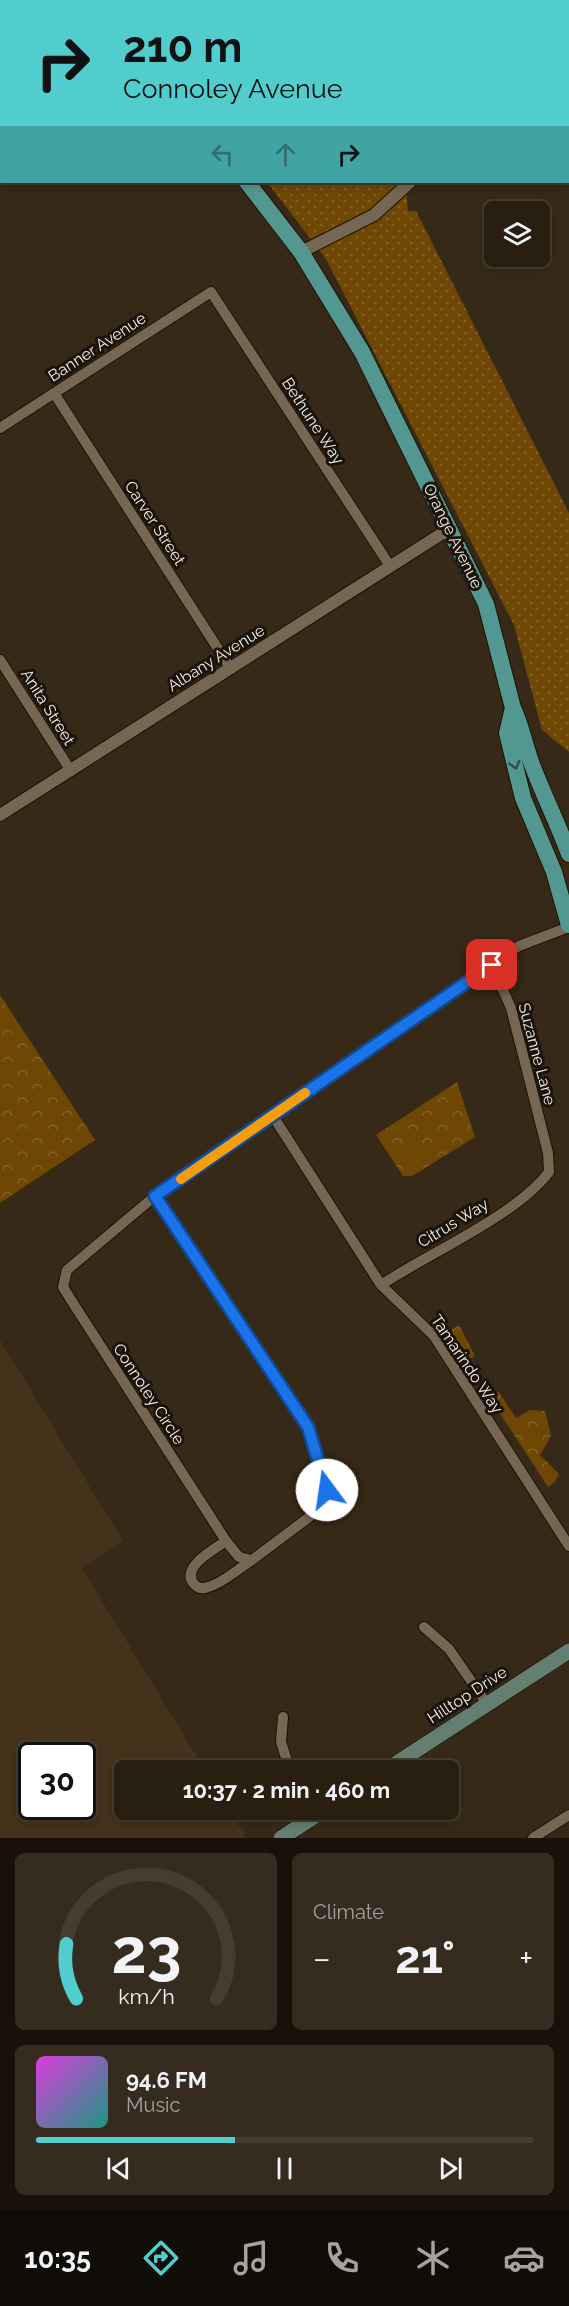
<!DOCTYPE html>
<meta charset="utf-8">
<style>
body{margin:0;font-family:Raleway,sans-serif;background:#352c1f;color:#f1f3f6;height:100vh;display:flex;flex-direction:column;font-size:22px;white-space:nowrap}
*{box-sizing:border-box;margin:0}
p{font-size:20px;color:#a5a29f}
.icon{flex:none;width:33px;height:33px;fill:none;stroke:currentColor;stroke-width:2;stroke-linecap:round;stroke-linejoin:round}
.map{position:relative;height:1838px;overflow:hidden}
.panel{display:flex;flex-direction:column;gap:15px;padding:15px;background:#171109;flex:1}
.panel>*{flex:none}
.guide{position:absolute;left:0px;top:0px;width:570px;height:183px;box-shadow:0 3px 9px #0003,0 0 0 2px #453d31;background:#52cdce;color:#111;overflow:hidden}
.fabs{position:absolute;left:484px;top:201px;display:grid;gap:12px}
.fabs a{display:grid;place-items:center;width:66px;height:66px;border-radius:9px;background:#291f11;box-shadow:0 3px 9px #0003,0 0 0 2px #453d31;font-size:30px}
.speed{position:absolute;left:18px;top:1742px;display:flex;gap:12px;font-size:30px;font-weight:700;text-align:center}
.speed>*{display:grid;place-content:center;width:78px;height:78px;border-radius:50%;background:#291f11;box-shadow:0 3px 9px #0003,0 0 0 2px #453d31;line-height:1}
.speed .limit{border:3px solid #111;border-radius:9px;background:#fff;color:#111}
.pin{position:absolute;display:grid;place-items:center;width:51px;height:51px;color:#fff;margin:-26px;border-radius:12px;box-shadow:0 3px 9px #0006}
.me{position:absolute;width:66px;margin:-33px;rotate:346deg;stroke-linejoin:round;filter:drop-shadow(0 0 4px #0008)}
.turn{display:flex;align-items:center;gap:21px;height:126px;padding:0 24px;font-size:27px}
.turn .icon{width:78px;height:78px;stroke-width:2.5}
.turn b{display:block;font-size:42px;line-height:51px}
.lanes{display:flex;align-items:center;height:57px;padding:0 24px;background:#0003;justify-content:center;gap:30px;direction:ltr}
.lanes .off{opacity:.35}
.big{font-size:45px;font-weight:700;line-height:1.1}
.panel .tile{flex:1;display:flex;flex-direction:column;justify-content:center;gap:9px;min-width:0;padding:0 21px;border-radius:9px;background:#352c1f}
.panel .dial{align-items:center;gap:0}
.dial svg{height:156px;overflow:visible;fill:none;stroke:#453d31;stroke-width:7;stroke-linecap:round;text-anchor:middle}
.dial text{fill:#f1f3f6;stroke:none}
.song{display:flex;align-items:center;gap:18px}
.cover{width:72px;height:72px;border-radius:9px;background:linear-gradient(135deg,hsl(300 70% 55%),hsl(170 70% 35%))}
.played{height:6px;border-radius:3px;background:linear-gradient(90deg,#52cdce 40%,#453d31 40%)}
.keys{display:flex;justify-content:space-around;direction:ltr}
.heat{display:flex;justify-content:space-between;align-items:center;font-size:33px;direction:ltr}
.panel .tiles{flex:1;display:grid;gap:15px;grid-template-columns:1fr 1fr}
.tile:last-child{grid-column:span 2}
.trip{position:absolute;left:114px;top:1760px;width:345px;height:60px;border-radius:9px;background:#291f11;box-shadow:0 3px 9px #0003,0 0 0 2px #453d31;font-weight:700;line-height:60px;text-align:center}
.tabs{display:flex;height:96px;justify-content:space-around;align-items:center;background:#100c07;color:#a5a29f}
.tabs .icon{width:42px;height:42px}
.tabs .on{color:#52cdce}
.tabs b{font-size:27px;color:#f1f3f6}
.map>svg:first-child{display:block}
.built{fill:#44321a;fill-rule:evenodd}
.grass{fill:url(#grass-dots)}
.park{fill:url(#park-crowns)}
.pitch{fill:#6d4703}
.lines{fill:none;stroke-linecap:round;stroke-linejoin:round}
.minor-casing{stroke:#1e1102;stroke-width:12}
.tertiary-casing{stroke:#1e1102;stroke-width:14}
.secondary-casing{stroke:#1e1102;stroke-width:16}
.primary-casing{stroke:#1e1102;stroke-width:18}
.minor{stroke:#766753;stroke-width:10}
.tertiary{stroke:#766753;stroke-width:12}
.secondary{stroke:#647f72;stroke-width:15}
.primary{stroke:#539890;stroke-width:16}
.oneway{stroke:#334f47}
.route-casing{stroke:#114b97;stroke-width:15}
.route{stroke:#1a73e8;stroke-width:10}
.slow{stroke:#f59e0b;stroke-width:10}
.labels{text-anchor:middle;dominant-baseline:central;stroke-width:6;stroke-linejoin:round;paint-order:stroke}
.street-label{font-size:16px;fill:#f6ede2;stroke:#19130b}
</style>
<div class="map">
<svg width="569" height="1838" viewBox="0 0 569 1838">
<defs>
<pattern id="grass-dots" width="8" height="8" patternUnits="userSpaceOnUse" patternTransform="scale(1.5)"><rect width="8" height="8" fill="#6d4703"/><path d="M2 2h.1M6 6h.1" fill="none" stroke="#826227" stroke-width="1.8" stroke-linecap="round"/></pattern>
<pattern id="park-crowns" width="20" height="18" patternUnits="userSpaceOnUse" patternTransform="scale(1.5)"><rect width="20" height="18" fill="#6d4703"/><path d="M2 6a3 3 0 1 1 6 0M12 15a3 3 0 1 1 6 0" fill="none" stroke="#826227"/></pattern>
</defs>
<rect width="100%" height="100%" fill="#372917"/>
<path class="built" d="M0,1340L123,1541L82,1568L205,1770H124V1809H229L246,1838H0ZM32,1755H82V1806H32Z"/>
<path class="grass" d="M267,182H406L408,211H416L569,513V752L542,730L514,625L326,259Z"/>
<path class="park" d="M0,995L95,1140L0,1203Z
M457,1082L475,1137L412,1176H403L376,1135Z
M459,1325L475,1356L464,1362L447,1333Z
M498,1391L516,1418L530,1410L545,1411L551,1436L540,1455L559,1474L555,1482L548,1487L490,1398Z"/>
<path class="pitch" d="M414,1137L423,1152L401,1165L392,1150Z"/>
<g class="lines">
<g class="minor-casing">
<path id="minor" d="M54,393L231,669
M0,428L211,292L390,566
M0,660L71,771
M273,1116L381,1285L434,1336L569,1546
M155,1196L308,1427L327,1482V1490L320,1509L252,1560L239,1557L226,1541L73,1303L63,1287L67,1270L155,1196L519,946L569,927
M381,1285C429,1253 517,1215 549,1172L548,1153L511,1008L503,990L488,968
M226,1541C215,1549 178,1568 195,1585C199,1589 203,1589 208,1587C223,1583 239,1568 252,1560
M424,1627L449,1649L487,1704
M283,1717L281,1742L290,1770
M533,1838L569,1815"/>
</g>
<g class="tertiary-casing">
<path id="tertiary" d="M557,2L558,0
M301,252L374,215L410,182
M0,815L449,529"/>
</g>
<g class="secondary-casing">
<path id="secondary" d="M386,1770L569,1651
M281,1838L326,1809"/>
</g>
<g class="primary-casing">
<path id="primary" d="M143,0L144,2
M247,182L301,252L362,352L486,604L513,708L507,733L523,798L554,872L569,925
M513,708C522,727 525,747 533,767C544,796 558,824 569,854"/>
</g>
<use href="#minor" class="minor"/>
<use href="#tertiary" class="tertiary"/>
<use href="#secondary" class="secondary"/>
<use href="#primary" class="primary"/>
</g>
<defs><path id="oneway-chevron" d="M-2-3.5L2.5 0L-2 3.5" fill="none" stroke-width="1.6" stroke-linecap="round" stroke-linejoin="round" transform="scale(1.5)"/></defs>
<use class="oneway" href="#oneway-chevron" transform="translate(515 765) rotate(75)"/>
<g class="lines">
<g class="route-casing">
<path id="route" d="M327,1490L308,1427L155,1196L492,965"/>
</g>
<use href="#route" class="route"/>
<path class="slow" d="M181,1179L305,1093"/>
</g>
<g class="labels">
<g class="street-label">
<text transform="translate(97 347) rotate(-33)">Banner Avenue</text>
<text transform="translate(313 421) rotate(57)">Bethune Way</text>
<text transform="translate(155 523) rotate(57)">Carver Street</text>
<text transform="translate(453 536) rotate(64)">Orange Avenue</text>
<text transform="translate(216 658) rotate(-32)">Albany Avenue</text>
<text transform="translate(48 707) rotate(58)">Anita Street</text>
<text transform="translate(537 1054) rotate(75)">Suzanne Lane</text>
<text transform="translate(453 1223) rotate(-31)">Citrus Way</text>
<text transform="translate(467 1364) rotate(56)">Tamarindo Way</text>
<text transform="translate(149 1394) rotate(57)">Connoley Circle</text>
<text transform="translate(467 1695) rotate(-33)">Hilltop Drive</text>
</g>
</g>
</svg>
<div class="fabs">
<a><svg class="icon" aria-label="layers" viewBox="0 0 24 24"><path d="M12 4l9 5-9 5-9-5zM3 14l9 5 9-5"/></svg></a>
</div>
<div class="speed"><div class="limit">30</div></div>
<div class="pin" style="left:492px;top:965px;background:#d93025"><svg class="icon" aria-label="arrive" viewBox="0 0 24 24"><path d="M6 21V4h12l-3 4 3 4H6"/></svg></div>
<svg class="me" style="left:327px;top:1490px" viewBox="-20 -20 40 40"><circle r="19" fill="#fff"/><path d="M0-13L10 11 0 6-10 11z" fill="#1a73e8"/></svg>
<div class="trip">10:37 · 2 min · 460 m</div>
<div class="guide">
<div class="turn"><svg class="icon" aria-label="right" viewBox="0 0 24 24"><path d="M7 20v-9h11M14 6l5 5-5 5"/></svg><div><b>210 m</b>Connoley Avenue</div></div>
<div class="lanes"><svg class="icon off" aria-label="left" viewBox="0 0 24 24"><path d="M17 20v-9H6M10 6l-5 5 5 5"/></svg><svg class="icon off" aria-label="ahead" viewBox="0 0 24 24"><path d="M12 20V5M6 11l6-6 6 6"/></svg><svg class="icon" aria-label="right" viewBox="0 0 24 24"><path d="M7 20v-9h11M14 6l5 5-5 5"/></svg></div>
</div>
</div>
<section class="panel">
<div class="tiles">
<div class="tile dial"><svg viewBox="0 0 100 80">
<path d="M14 69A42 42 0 1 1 86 69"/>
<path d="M14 69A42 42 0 0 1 9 41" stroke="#52cdce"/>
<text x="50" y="56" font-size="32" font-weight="700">23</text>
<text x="50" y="72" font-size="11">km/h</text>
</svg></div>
<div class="tile"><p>Climate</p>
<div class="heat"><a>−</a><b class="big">21°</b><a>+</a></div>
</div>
<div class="tile">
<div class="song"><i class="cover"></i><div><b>94.6 FM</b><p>Music</p></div></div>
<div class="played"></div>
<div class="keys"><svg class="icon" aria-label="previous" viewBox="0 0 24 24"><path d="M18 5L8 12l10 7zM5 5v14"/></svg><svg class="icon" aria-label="pause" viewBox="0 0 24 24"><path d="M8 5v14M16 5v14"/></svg><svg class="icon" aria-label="next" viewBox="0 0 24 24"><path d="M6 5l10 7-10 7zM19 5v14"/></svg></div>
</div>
</div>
</section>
<nav class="tabs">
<b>10:35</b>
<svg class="icon on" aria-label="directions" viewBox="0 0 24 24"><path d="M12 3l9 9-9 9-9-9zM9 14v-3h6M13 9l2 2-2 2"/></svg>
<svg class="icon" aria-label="music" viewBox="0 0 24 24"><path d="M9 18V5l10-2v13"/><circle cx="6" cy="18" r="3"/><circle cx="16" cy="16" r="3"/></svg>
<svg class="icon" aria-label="phone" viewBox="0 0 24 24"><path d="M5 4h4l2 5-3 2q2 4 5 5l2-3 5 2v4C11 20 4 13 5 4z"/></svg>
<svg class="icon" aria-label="climate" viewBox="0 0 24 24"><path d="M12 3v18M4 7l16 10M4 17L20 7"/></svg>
<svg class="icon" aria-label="car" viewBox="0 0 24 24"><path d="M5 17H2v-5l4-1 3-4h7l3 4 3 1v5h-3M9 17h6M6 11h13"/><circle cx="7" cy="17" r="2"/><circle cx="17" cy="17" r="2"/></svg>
</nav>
